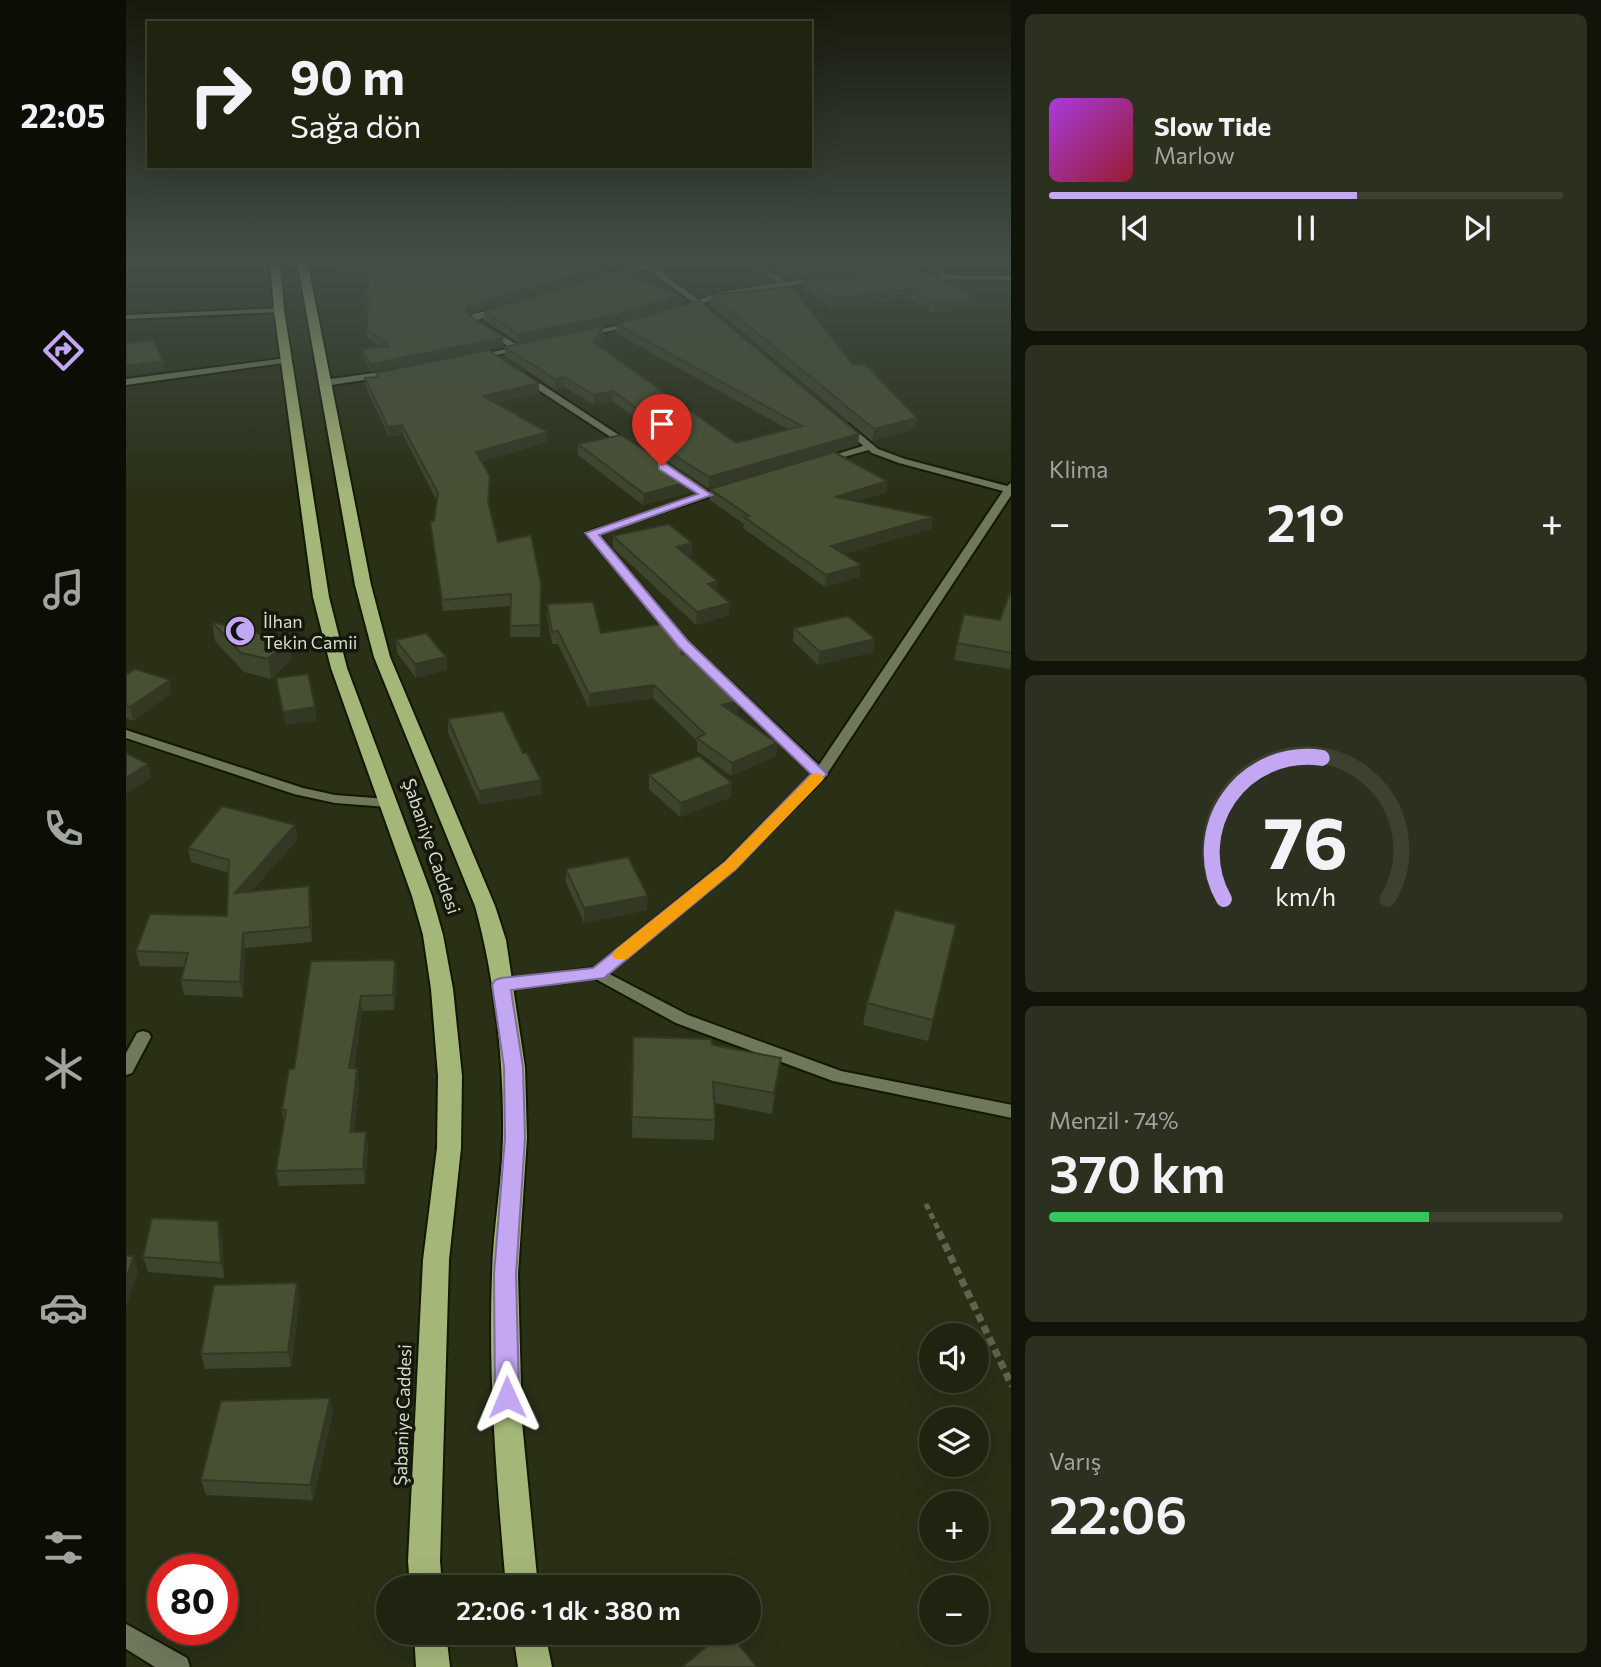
<!DOCTYPE html>
<html lang="tr">
<meta charset="utf-8">
<style>
body{margin:0;font-family:Commissioner,sans-serif;background:#2c301e;color:#f1f3f6;height:100vh;display:flex;flex-direction:column;font-size:26px;white-space:nowrap}
*{box-sizing:border-box;margin:0}
p{font-size:23px;color:#a1a49f}
.icon{flex:none;width:38px;height:38px;fill:none;stroke:currentColor;stroke-width:2;stroke-linecap:round;stroke-linejoin:round}
.map{position:relative;flex:1;overflow:hidden}
.sheet{display:flex;flex-direction:column;gap:14px;padding:14px;background:#111409;width:590px}
.sheet>*{flex:none}
.top-card{position:absolute;left:21px;top:21px;width:665px;height:147px;border-radius:0px;box-shadow:0 7px 28px #0002,0 0 0 2px #3c4130;background:#1f2410;color:#f1f3f6;overflow:hidden}
.fabs{position:absolute;left:793px;top:1323px;display:grid;gap:14px}
.fabs a{display:grid;place-items:center;width:70px;height:70px;border-radius:50%;background:#1f2410;box-shadow:0 7px 28px #0002,0 0 0 2px #3c4130;font-size:35px}
.speed{position:absolute;left:21px;top:1554px;display:flex;gap:14px;font-size:35px;font-weight:700;text-align:center}
.speed>*{display:grid;place-content:center;width:91px;height:91px;border-radius:50%;background:#1f2410;box-shadow:0 7px 28px #0002,0 0 0 2px #3c4130;line-height:1}
.speed .limit{border:10px solid #d22;background:#fff;color:#111}
.pin{position:absolute;display:grid;place-items:center;width:60px;height:60px;color:#fff;margin:-72px -30px;border-radius:50% 50% 50% 0;rotate:-45deg;box-shadow:0 0 7px #0007}
.pin .icon{rotate:45deg}
.me{position:absolute;width:77px;margin:-38px;rotate:359deg;stroke-linejoin:round;filter:drop-shadow(0 0 5px #0008)}
.turn{display:flex;align-items:center;gap:24px;height:147px;padding:0 28px;font-size:32px}
.turn .icon{width:91px;height:91px;stroke-width:2.5}
.turn b{display:block;font-size:49px;line-height:60px}
.big{font-size:52px;font-weight:600;line-height:1.1}
.sheet .tile{flex:1;display:flex;flex-direction:column;justify-content:center;gap:10px;min-width:0;padding:0 24px;border-radius:10px;background:#2c301e}
.sheet .dial{align-items:center;gap:0}
.dial svg{height:182px;overflow:visible;fill:none;stroke:#3c4130;stroke-width:7;stroke-linecap:round;text-anchor:middle}
.dial text{fill:#f1f3f6;stroke:none}
.song{display:flex;align-items:center;gap:21px}
.cover{width:84px;height:84px;border-radius:10px;background:linear-gradient(135deg,hsl(280 70% 55%),hsl(350 70% 35%))}
.played{height:7px;border-radius:4px;background:linear-gradient(90deg,#c3a7f2 60%,#3c4130 60%)}
.keys{display:flex;justify-content:space-around;direction:ltr}
.heat{display:flex;justify-content:space-between;align-items:center;font-size:38px;direction:ltr}
.charge{height:10px;border-radius:5px;background:linear-gradient(90deg,#34c759 74%,#3c4130 0)}
.trip{position:absolute;left:250px;top:1575px;width:385px;height:70px;border-radius:35px;background:#1f2410;box-shadow:0 7px 28px #0002,0 0 0 2px #3c4130;font-weight:600;line-height:70px;text-align:center}
main{display:flex;flex:1;min-height:0}
.tab-bar{display:flex;flex-direction:column;width:126px;justify-content:space-around;align-items:center;background:#0c0e06;color:#a1a49f}
.tab-bar .icon{width:49px;height:49px}
.tab-bar .on{color:#c3a7f2}
.tab-bar b{font-size:32px;color:#f1f3f6}
.map>svg:first-child{display:block}
.lines{fill:none;stroke-linecap:round;stroke-linejoin:round}
.service-casing{stroke:#121801;stroke-width:4}
.minor-casing{stroke:#121801;stroke-width:4}
.tertiary-casing{stroke:#121801;stroke-width:4}
.trunk-casing{stroke:#121801;stroke-width:4}
.path-far1{stroke:#5e654e;stroke-width:5;stroke-dasharray:6 4.5;stroke-linecap:butt}
.path{stroke:#5e654e;stroke-width:7;stroke-dasharray:8 5;stroke-linecap:butt}
.service{fill:#6f785b;fill-rule:evenodd}
.minor{fill:#6f785b;fill-rule:evenodd}
.tertiary{fill:#6f785b;fill-rule:evenodd}
.trunk{fill:#a4b678;fill-rule:evenodd}
.wall{fill:#3e452d}
.shaded-wall{fill:#323824}
.building{fill:#485034;stroke:#323824;stroke-width:2}
.route{fill:#c3a7f2;stroke:#7f6d9d;stroke-width:2}
.slow{fill:#f59e0b}
.labels{text-anchor:middle;dominant-baseline:central;stroke-width:7;stroke-linejoin:round;paint-order:stroke}
.poi-label{font-size:18px;fill:#d7dccc;stroke:#14170b;text-anchor:start}
.street-label{font-size:18px;fill:#d7dccc;stroke:#14170b}
</style>
<main>
<nav class="tab-bar">
<b>22:05</b>
<svg class="icon on" aria-label="directions" viewBox="0 0 24 24"><path d="M12 3l9 9-9 9-9-9zM9 14v-3h6M13 9l2 2-2 2"/></svg>
<svg class="icon" aria-label="music" viewBox="0 0 24 24"><path d="M9 18V5l10-2v13"/><circle cx="6" cy="18" r="3"/><circle cx="16" cy="16" r="3"/></svg>
<svg class="icon" aria-label="phone" viewBox="0 0 24 24"><path d="M5 4h4l2 5-3 2q2 4 5 5l2-3 5 2v4C11 20 4 13 5 4z"/></svg>
<svg class="icon" aria-label="climate" viewBox="0 0 24 24"><path d="M12 3v18M4 7l16 10M4 17L20 7"/></svg>
<svg class="icon" aria-label="car" viewBox="0 0 24 24"><path d="M5 17H2v-5l4-1 3-4h7l3 4 3 1v5h-3M9 17h6M6 11h13"/><circle cx="7" cy="17" r="2"/><circle cx="17" cy="17" r="2"/></svg>
<svg class="icon" aria-label="filters" viewBox="0 0 24 24"><path d="M4 7h16M4 17h16"/><circle cx="9" cy="7" r="2"/><circle cx="15" cy="17" r="2"/></svg>
</nav>
<div class="map">
<svg width="886" height="1667" viewBox="0 0 886 1667">
<rect width="100%" height="100%" fill="#293016"/>
<g class="lines">
<g class="service-casing">
<path id="service" d="M394,374H400L508,445L500,447L394,378Z
M743,444L746,445V449L697,463L692,460Z
M597,487L605,489L472,534L562,642L699,771L701,774L699,777H689L554,646L460,533Z
M472,968L562,1015L715,1071L886,1105V1118L707,1081L550,1023L466,977L464,973L466,969Z"/>
</g>
<g class="minor-casing">
<path id="minor" d="M510,260H518L524,264L573,300L591,293L652,283L621,260H629L660,282L695,278L699,280L593,297L578,303L581,309L572,306L555,311V307L567,302L520,268L480,280L476,278L515,265Z
M792,260H800L823,275L886,276V280L796,279L793,275H814Z
M376,307H379V311L351,320L393,346L400,348L348,360V356L385,348L342,320L347,314Z
M156,308L157,310L153,312L0,319V315Z
M509,321H512V325L460,336L456,334Z
M161,358H164V362L0,385V379Z
M269,370L272,371V375L198,386L194,383L198,380Z
M716,424H722L752,449L779,459L881,486L886,482V494L699,777L609,868L478,977L375,991L369,989L367,985L369,981L375,979L468,968L599,862L689,771L877,491L773,463L746,453L716,428Z
M17,1031L23,1033L25,1037L6,1073L0,1075V1053L11,1033Z"/>
</g>
<g class="tertiary-casing">
<path id="tertiary" d="M0,730L177,788L209,795L262,799L269,803L262,807L209,803L168,794L0,738Z
M0,1624L61,1658L64,1667H29L0,1649Z"/>
</g>
<g class="trunk-casing">
<path id="trunk" d="M144,260H154L158,310L203,597L221,668L306,896L317,935L327,989L336,1076L335,1148L323,1260L314,1561L316,1587H284L282,1561L297,1260L311,1148L312,1076L305,989L297,935L286,896L205,668L187,597L148,310Z
M171,260H181L245,585L264,657L369,906L380,940L399,1067L401,1138L392,1274L396,1422L412,1587H380C371,1483 362,1379 366,1274C367,1229 376,1183 377,1137C378,1062 369,978 349,906L248,657L229,585Z
M288,1633H320L324,1667H290Z
M387,1633H419L426,1667H392Z"/>
</g>
<path class="path-far1" d="M800,1204L814,1233"/>
<path class="path" d="M813,1232L886,1386"/>
<use href="#service" class="service"/>
<use href="#minor" class="minor"/>
<use href="#tertiary" class="tertiary"/>
<use href="#trunk" class="trunk"/>
</g>
<path class="wall" d="M208,260H251L252,263L510,264L477,271V273L341,314L377,338V346L245,372L237,357L236,349L254,347L241,337L242,275L214,277Z
M637,260H799L800,261L799,268L790,269V274H712L664,279Z
M805,260H874L814,266Z
M807,274L847,308L807,313L784,299L706,308L676,288L677,278Z
M585,295L727,365L791,418L789,429L746,441L584,305Z
M552,305L488,323L393,343L358,320V311Z
M490,324L733,434L732,445L582,488L512,442V432L525,429L486,401L468,405L438,387L429,389L379,356V347L477,335L471,345L610,443L663,430L490,333Z
M250,373L413,383V393L370,403L421,442L355,462L364,486L363,506L372,542L415,584L414,637H384L385,606L317,611L304,521H308L311,501L277,435L263,437L240,388L239,378L250,377Z
M452,444L566,481V492L517,505L452,455Z
M761,481L760,493L731,501L807,517L805,529L717,554L733,577L699,587L617,528L618,524L584,500V489Z
M487,536L566,556L562,557L590,591L604,603L603,615L570,625L487,548Z
M886,587V664L884,669L828,660L831,643L874,620Z
M421,604L475,633L556,654L612,701L611,714H609L650,756L605,776L571,751V741L527,698L462,707L432,644H426L421,616Z
M86,622L163,641L165,660L145,679L118,672L89,641Z
M668,628L747,652L692,665L667,641Z
M270,640L320,657L321,670L290,678L271,653Z
M0,675L46,693L7,721L0,718Z
M322,719L416,794L354,805L322,733Z
M523,775L605,797L554,817L523,789Z
M169,825L171,840L126,891L185,900L186,942L119,948L117,997L58,995L55,980L58,967L14,966L10,951L101,916L103,873L65,862L62,848Z
M440,869L521,910L458,923L440,883Z
M830,925L802,1041L737,1025L741,1003Z
M185,961L271,975L268,1010L236,1011L228,1068L233,1083L228,1132L242,1147L239,1184L153,1186L150,1171L158,1123L156,1110L168,1069Z
M507,1037L586,1045L655,1058L646,1114L589,1103V1120L588,1140L506,1138Z
M96,1236L98,1278L22,1272L17,1257Z
M174,1298L165,1367L79,1369L75,1354Z
M204,1398L207,1412L187,1500L80,1495L75,1480Z"/>
<path class="shaded-wall" d="M495,260H510V264L477,271V273L341,314V307L475,265Z
M815,260H874L814,266Z
M800,261L799,268L790,269L791,266L784,262Z
M242,267L243,274L214,277L213,269Z
M713,267L712,274L664,279L665,272Z
M785,289L784,299L706,308L707,298Z
M553,296L552,305L488,323L393,343L392,334Z
M849,298L847,308L807,313L808,303Z
M477,326V335L467,352V342Z
M377,338V346L245,372L244,364Z
M37,361L39,371L0,376V366Z
M438,377V387L429,389V379Z
M413,383V393L357,406V396Z
M487,391L486,401L468,405V395Z
M791,418L789,429L746,441L748,429Z
M276,425L277,435L263,437L262,427Z
M421,432V442L351,463L350,452Z
M733,434L732,445L582,488L583,477Z
M566,481V492L517,505L518,494Z
M761,481L760,493L708,508L710,497Z
M807,517L805,529L704,558L705,546Z
M566,543V556L551,559V547Z
M735,565L733,577L699,587L700,575Z
M591,581L590,594L582,584Z
M604,603L603,615L570,625L571,612Z
M749,639L747,652L692,665L694,652Z
M163,641L165,660L145,679L142,659Z
M320,657L321,670L290,678L289,664Z
M44,680L46,693L7,721L4,707Z
M528,685L527,698L462,707L463,694Z
M612,701L611,714L595,718L596,705Z
M189,707L191,721L159,725L157,712Z
M651,743L650,756L605,776L606,763Z
M22,764L25,778L0,794V778Z
M415,780L416,794L354,805L353,791Z
M606,783L605,797L554,817L555,803Z
M169,825L171,840L111,908L109,893Z
M183,886L185,900L186,942L184,927Z
M522,896L521,910L458,923V908Z
M830,925L826,946L802,1041L807,1020Z
M117,933L119,948L117,997L114,982Z
M269,960L271,975L268,1010L267,995Z
M235,996L236,1011L225,1083L223,1068Z
M655,1058L652,1078L646,1114L648,1093Z
M231,1068L233,1083L226,1147L224,1132Z
M240,1132L242,1147L239,1184L237,1169Z
M92,1221L96,1236L98,1278L95,1263Z
M8,1256L12,1271L0,1307V1279Z
M171,1283L174,1298L165,1367L162,1352Z
M204,1398L207,1412L187,1500L184,1485Z"/>
<path class="building" d="M210,260H251L252,263L267,260H495L475,265L478,266L341,307V314L377,338L244,364L236,349L263,346L241,329L242,267L213,269Z
M648,260H799L800,261L784,262L791,266L713,267L665,272Z
M492,271L553,296L489,315L392,334L358,311Z
M807,274L849,298L808,303L785,289L707,298L677,278Z
M666,287L727,365L739,364L791,418L748,429L585,295Z
M573,301L733,434L583,477L512,432L536,427L487,391L468,395L438,377L429,379L379,347L477,326L467,342L610,443L676,426L490,324Z
M28,340L37,361L0,366V343Z
M362,350L413,383L357,396L421,432L350,452L364,476L362,502L372,542L405,535L415,584L414,625L384,626L385,594L316,600L304,521H308L312,493L276,425L262,427L239,378L252,377L250,373Z
M495,435L566,481L518,494L452,444Z
M708,452L761,481L710,497L807,517L705,546L735,565L700,575L618,517L623,516L584,489Z
M543,524L566,543L551,547L591,581L582,584L604,603L571,612L487,536Z
M886,587V653L831,643L838,614L874,620Z
M467,602L475,633L543,623L550,632L556,654H559L612,701L596,705L651,743L606,763L571,738L579,734L528,685L463,694L432,631L426,632L421,604Z
M722,616L749,639L694,652L668,628Z
M86,622L163,641L142,659L115,653Z
M300,633L320,657L289,664L270,640Z
M9,669L44,680L4,707L0,706V675Z
M182,674L189,707L157,712L150,678Z
M377,711L397,753H401L415,780L353,791L322,719Z
M0,753L22,764L0,778Z
M573,756L606,783L555,803L523,775Z
M96,806L169,825L109,893L183,886L184,927L117,933L114,982L55,980L62,953L10,951L24,914L101,916L103,860L62,848Z
M502,857L522,896L458,908L440,869Z
M769,910L830,925L807,1020L741,1003Z
M269,960L267,995L235,996L223,1068H231L224,1132H240L237,1169L150,1171L160,1110H156L163,1069H168L185,961Z
M507,1037L585,1039L586,1045L655,1058L648,1093L587,1082L589,1120L506,1117Z
M26,1218L92,1221L95,1263L17,1257Z
M0,1256H8L0,1279Z
M171,1283L162,1352L75,1354L88,1285Z
M204,1398L184,1485L75,1480L95,1401Z
M597,1633H603L631,1667H556Z"/>
<linearGradient id="sky" x2="0" y2="1"><stop stop-color="#171a0c"/><stop offset="0.53" stop-color="#434e47"/><stop offset="1" stop-color="#434e47" stop-opacity="0"/></linearGradient>
<rect width="886" height="493" fill="url(#sky)"/>
<path class="route" d="M533,464H540L586,495L473,535L562,641L701,774L610,869L478,978L385,990L397,1067L399,1138L390,1274L393,1397L389,1405L381,1408L373,1405L369,1397L368,1274L379,1138L378,1067L366,985L369,980L375,978L467,968L599,862L685,774L553,647L459,533L572,494L533,469Z"/>
<path class="slow" d="M690,773L696,775L698,778L696,781L610,869L501,959H489L486,955L489,950L599,862L685,775Z"/>
<defs>
<g id="mosque-disc" transform="scale(1.575)"><circle r="9.5" fill="#c3a7f2" stroke="#14170b"/><path d="M3.5-4.9A6 6 0 1 0 3.5 4.9A5 5 0 1 1 3.5-4.9Z" fill="#111"/></g>
</defs>
<g fill-rule="evenodd">
<use href="#mosque-disc" x="114" y="631"/>
</g>
<g class="labels">
<g class="poi-label">
<text x="137" y="621">İlhan<tspan x="137" dy="21">Tekin Camii</tspan></text>
</g>
<g class="street-label">
<text transform="translate(306 846) rotate(71)">Şabaniye Caddesi</text>
<text transform="translate(276 1415) rotate(-88)">Şabaniye Caddesi</text>
</g>
</g>
</svg>
<div class="fabs">
<a><svg class="icon" aria-label="sound" viewBox="0 0 24 24"><path d="M4 9h4l5-4v14l-5-4H4zM17 9q2 3 0 6"/></svg></a>
<a><svg class="icon" aria-label="layers" viewBox="0 0 24 24"><path d="M12 4l9 5-9 5-9-5zM3 14l9 5 9-5"/></svg></a>
<a>+</a>
<a>−</a>
</div>
<div class="speed"><div class="limit">80</div></div>
<div class="pin" style="left:536px;top:466px;background:#d93025"><svg class="icon" aria-label="arrive" viewBox="0 0 24 24"><path d="M6 21V4h12l-3 4 3 4H6"/></svg></div>
<svg class="me" style="left:381px;top:1397px" viewBox="-20 -20 40 40"><path d="M0-17L14 15 0 8-14 15z" fill="#c3a7f2" stroke="#fff" stroke-width="4"/></svg>
<div class="trip">22:06 · 1 dk · 380 m</div>
<div class="top-card">
<div class="turn"><svg class="icon" aria-label="right" viewBox="0 0 24 24"><path d="M7 20v-9h11M14 6l5 5-5 5"/></svg><div><b>90 m</b>Sağa dön</div></div>
</div>
</div>
<section class="sheet">
<div class="tile">
<div class="song"><i class="cover"></i><div><b>Slow Tide</b><p>Marlow</p></div></div>
<div class="played"></div>
<div class="keys"><svg class="icon" aria-label="previous" viewBox="0 0 24 24"><path d="M18 5L8 12l10 7zM5 5v14"/></svg><svg class="icon" aria-label="pause" viewBox="0 0 24 24"><path d="M8 5v14M16 5v14"/></svg><svg class="icon" aria-label="next" viewBox="0 0 24 24"><path d="M6 5l10 7-10 7zM19 5v14"/></svg></div>
</div>
<div class="tile"><p>Klima</p>
<div class="heat"><a>−</a><b class="big">21°</b><a>+</a></div>
</div>
<div class="tile dial"><svg viewBox="0 0 100 80">
<path d="M14 69A42 42 0 1 1 86 69"/>
<path d="M14 69A42 42 0 0 1 57 7" stroke="#c3a7f2"/>
<text x="50" y="56" font-size="32" font-weight="700">76</text>
<text x="50" y="72" font-size="11">km/h</text>
</svg></div>
<div class="tile"><p>Menzil · 74%</p><b class="big">370 km</b><div class="charge"></div></div>
<div class="tile"><p>Varış</p><b class="big">22:06</b></div>
</section>
</main>
